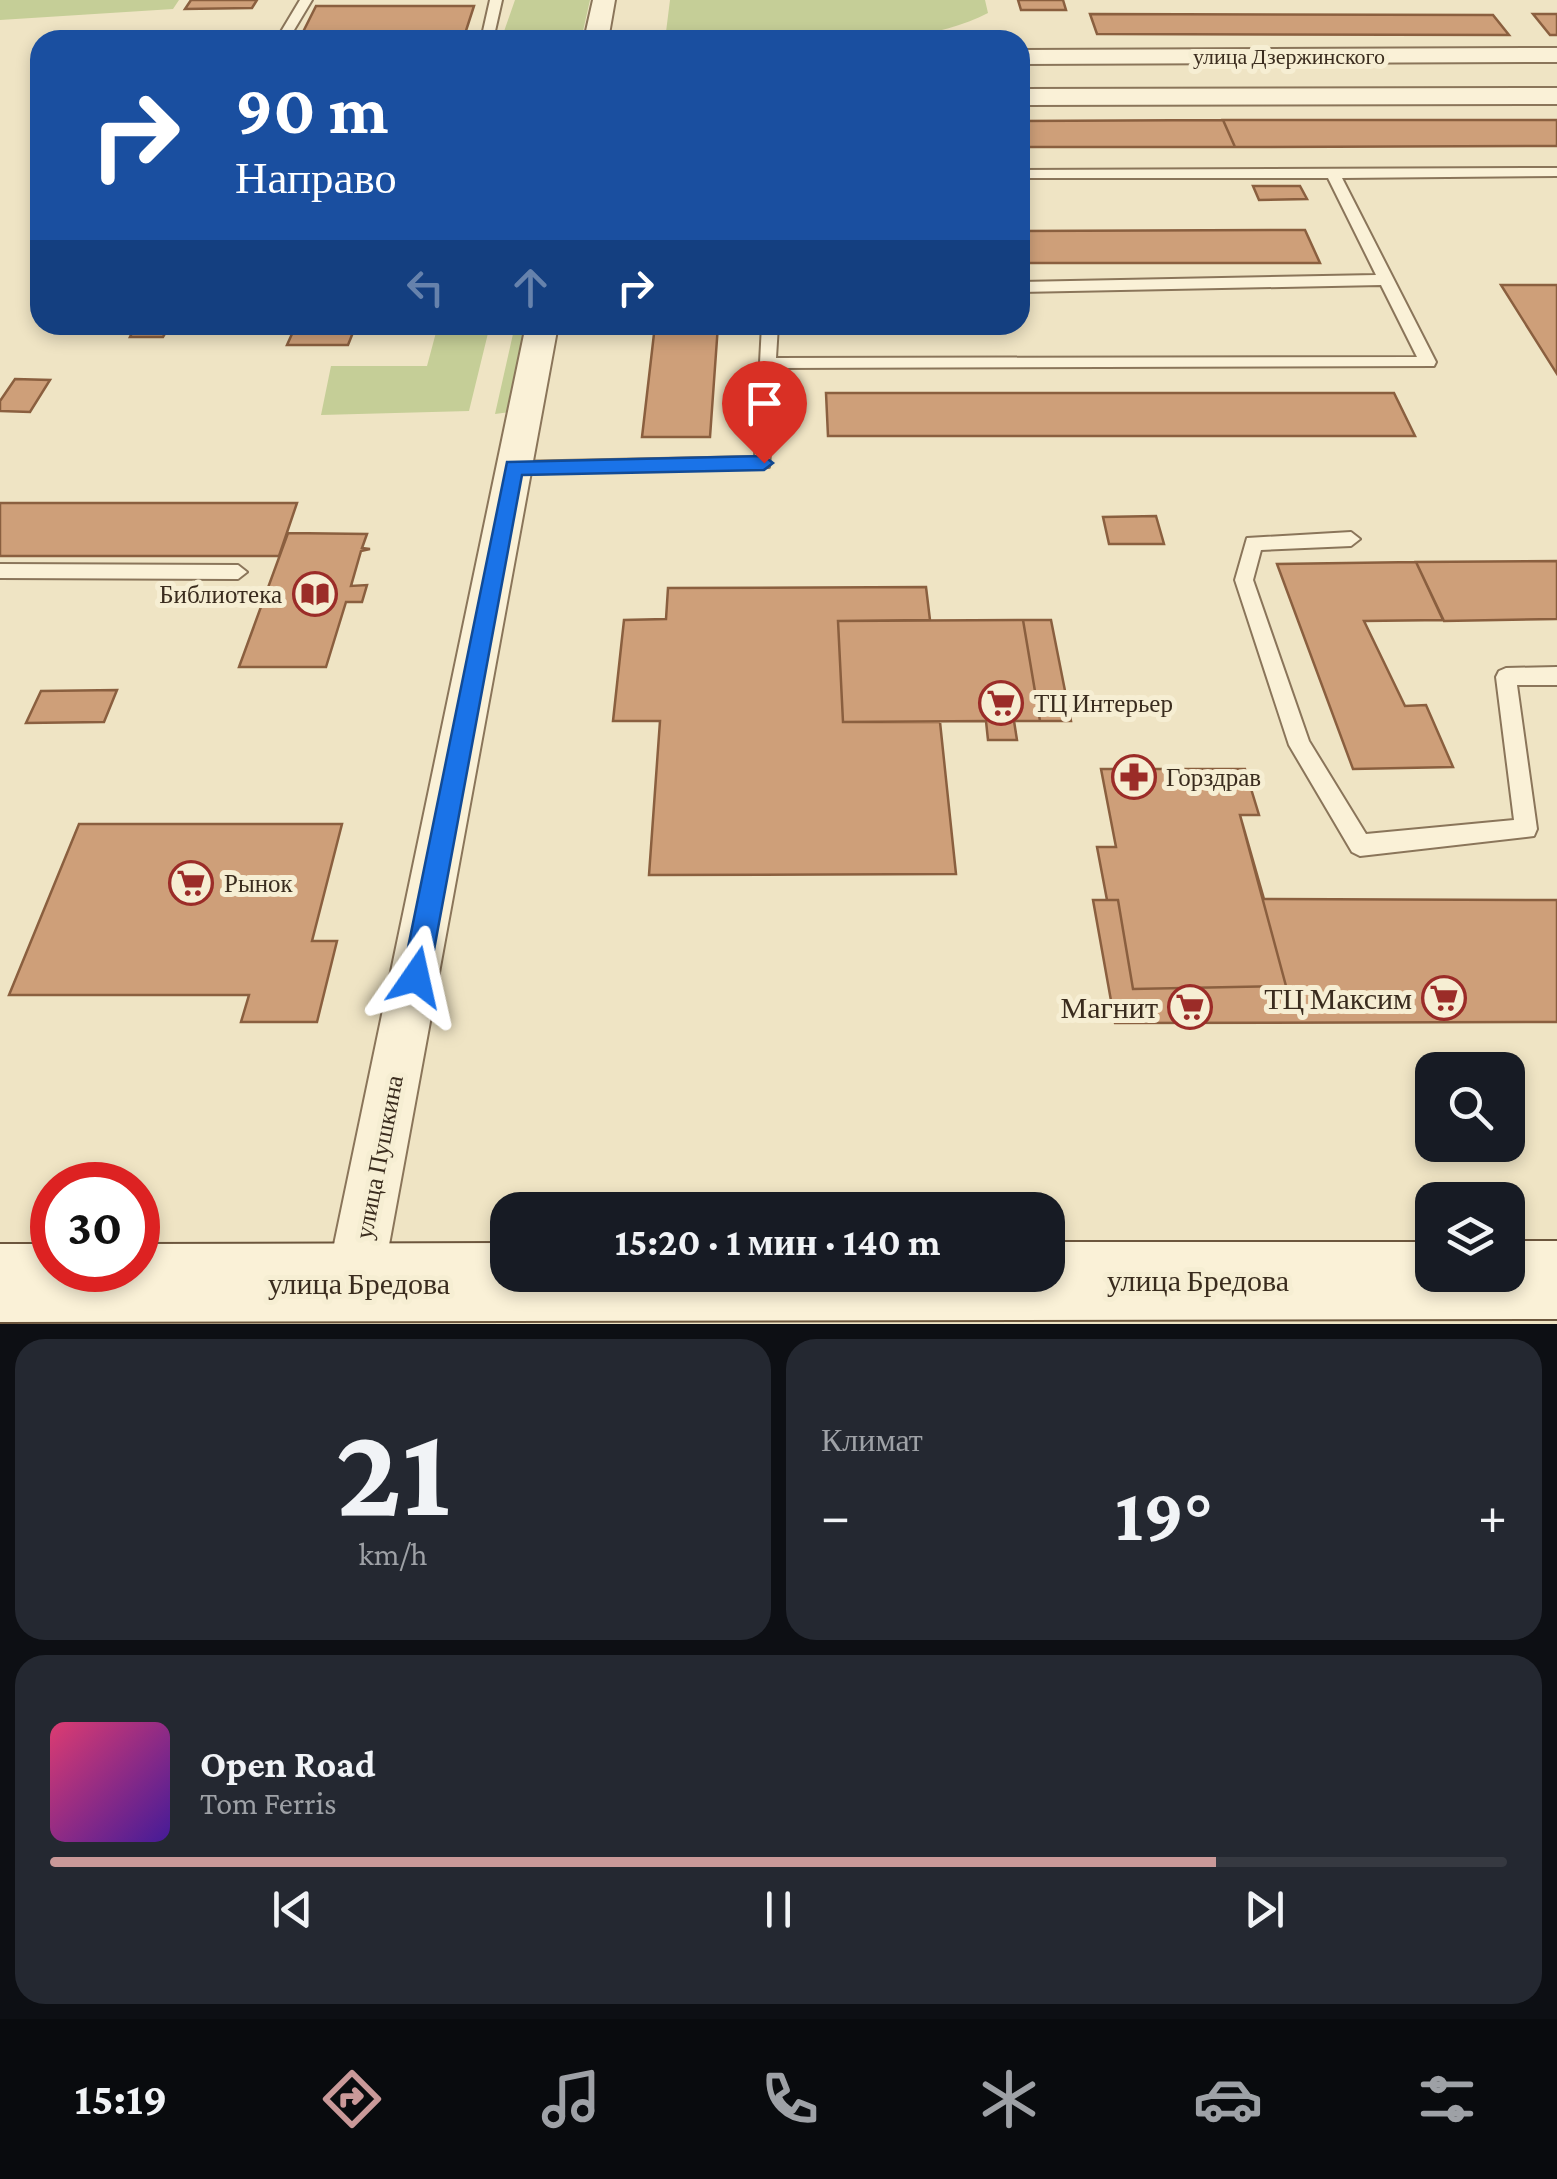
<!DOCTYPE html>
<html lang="ru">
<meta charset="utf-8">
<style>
body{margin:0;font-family:"Crimson Pro",serif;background:#242831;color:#f1f3f6;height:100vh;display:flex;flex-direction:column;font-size:38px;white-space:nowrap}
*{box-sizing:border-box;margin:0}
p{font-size:32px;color:#9ea1a6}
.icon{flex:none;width:55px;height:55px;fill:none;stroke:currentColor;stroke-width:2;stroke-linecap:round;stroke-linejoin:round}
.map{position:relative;height:1324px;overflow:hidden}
.drawer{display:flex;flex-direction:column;gap:15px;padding:15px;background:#0d0f14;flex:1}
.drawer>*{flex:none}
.guide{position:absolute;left:30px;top:30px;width:1000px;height:305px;border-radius:30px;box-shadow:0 5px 15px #0003;background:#1a4fa0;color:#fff;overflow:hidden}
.controls{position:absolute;left:1415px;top:1052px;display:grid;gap:20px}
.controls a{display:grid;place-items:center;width:110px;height:110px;border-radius:20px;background:#171b24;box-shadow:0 5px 15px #0003;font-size:50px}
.speed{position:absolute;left:30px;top:1162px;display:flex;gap:20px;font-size:50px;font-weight:700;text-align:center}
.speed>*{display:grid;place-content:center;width:130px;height:130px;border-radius:50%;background:#171b24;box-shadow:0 5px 15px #0003;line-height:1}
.speed .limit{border:15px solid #d22;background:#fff;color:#111}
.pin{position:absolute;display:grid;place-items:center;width:85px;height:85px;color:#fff;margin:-102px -42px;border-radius:50% 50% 50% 0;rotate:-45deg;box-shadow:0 0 10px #0007}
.pin .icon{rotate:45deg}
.me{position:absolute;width:110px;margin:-55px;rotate:11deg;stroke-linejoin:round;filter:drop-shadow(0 0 8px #0008)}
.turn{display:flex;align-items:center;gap:35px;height:210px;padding:0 40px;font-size:45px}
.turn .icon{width:130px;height:130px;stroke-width:2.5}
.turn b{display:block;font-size:70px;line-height:85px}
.lanes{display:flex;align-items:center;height:95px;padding:0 40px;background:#0003;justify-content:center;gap:50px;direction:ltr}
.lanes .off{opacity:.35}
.big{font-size:75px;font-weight:700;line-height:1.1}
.drawer .tile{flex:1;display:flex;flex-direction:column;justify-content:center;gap:15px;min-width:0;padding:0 35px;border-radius:30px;background:#242831}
.drawer .dial{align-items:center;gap:0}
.dial b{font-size:130px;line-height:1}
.song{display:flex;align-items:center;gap:30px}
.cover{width:120px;height:120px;border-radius:15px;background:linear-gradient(135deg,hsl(340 70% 55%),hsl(260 70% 35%))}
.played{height:10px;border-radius:5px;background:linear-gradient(90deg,#ca9999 80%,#363941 80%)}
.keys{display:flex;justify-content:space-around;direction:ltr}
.heat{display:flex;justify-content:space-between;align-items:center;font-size:55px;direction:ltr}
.drawer .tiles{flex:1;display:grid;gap:15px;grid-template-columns:1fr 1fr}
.tile:last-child{grid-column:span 2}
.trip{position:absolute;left:490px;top:1192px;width:575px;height:100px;border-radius:30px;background:#171b24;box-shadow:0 5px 15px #0003;font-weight:700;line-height:100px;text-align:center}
.tab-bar{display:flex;height:160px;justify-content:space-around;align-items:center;background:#090b0e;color:#9ea1a6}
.tab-bar .icon{width:70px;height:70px}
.tab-bar .on{color:#ca9999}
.tab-bar b{font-size:45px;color:#f1f3f6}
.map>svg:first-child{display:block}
.green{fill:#c5ce97}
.building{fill:#ce9f79;stroke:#8a5f3f;stroke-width:2.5}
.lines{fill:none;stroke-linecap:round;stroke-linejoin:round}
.lane-casing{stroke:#8a755a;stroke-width:4}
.street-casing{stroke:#8a755a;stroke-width:4}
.secondary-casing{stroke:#6c563d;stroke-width:4}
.lane{fill:#faf1d7;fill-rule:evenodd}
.street{fill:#faf1d7;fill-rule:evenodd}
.secondary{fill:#faf1d7;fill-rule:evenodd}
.route{fill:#1a73e8;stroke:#114b97;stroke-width:2.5}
.labels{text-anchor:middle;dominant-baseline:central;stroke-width:10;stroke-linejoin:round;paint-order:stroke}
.far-street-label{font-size:22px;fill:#3a2c1e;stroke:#f6eed3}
.poi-label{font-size:25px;fill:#3a2c1e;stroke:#f6eed3;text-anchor:start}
.street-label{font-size:25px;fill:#3a2c1e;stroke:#f6eed3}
.near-poi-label{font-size:30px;fill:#3a2c1e;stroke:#f6eed3;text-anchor:end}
.near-street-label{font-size:30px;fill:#3a2c1e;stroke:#f6eed3}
</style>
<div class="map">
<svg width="1557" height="1324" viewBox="0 0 1557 1324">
<rect width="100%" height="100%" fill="#efe4c4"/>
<path class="green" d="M0,0H179L173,9L0,20Z
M515,0H590L581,40H501Z
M670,0H985L988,13C902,57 762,40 665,40Z
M438,325H490L469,411L321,415L331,366H427Z
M515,325H537L517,411L495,414Z"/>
<path class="building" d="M191,0H257L252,8L185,9Z
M1018,0H1063L1066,10H1021Z
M316,6H474L463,40H299Z
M1090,14L1493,15L1509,35L1097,34Z
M1533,14H1557V35H1550Z
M1223,120H1557V146L1235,147Z
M1223,120L1235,147H1020V121Z
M1253,186H1300L1307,199L1259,200Z
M1305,230L1320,263H1020V231Z
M1501,285H1557V374Z
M136,325H170L163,337H130Z
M296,325H356L348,345H287Z
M655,325H718L710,437H642Z
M15,379L50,380L30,412L0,411V401Z
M826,393H1394L1415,436H828Z
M0,503H297L279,556H0Z
M1156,516L1164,544H1109L1103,517Z
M288,533L367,534L362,548L370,549L361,551L351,586L367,585L362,602H346L326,667H239Z
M1557,561V619L1444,621L1416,562Z
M1416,562L1443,620L1364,621L1405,706L1426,705L1453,767L1353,769L1277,564Z
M926,587L930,620L838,621L843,722H940L956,874L649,875L660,721H613L624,620L666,619L668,588Z
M1023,620L1040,721H1014L1017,740H988L986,721L843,722L838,621Z
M1023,620H1051L1071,721H1040Z
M117,690L104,722L26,723L41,691Z
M1101,769H1245L1259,815H1240L1264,899L1557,900V1022L1115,1023L1093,900H1107L1097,847H1116Z
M1101,769H1245L1259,815H1240L1286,986L1133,989L1118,900H1107L1097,847H1116Z
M79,824H342L312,941H337L317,1022H241L249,995H9Z"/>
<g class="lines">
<g class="lane-casing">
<path id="lane" d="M300,0H312L288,40H276Z
M490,0H502L493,40H481Z
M1557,168V176L1342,178L1436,362L1434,366L776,368L769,467L514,474L505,468L514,462L755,457L762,325H778L776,358L1417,357L1381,285L1020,292V282L1376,275L1328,178H1020V170Z
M1351,532L1360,539L1351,546L1261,550L1253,580L1309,741L1366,834L1514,820L1496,677L1499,671L1506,668L1557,667V685H1517L1537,829L1534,836L1360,856L1352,852L1289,745L1235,580L1247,538Z
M0,564L238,565L247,572L238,579L0,578Z"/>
</g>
<g class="street-casing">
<path id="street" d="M593,0H615L608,40H584Z
M1557,48V62L1020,64V50Z
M1557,88V104L1020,105V89Z
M526,325H558L382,1283L374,1303L354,1311L334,1303L326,1283Z"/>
</g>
<g class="secondary-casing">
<path id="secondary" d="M1508,1241H1557V1319L0,1322V1244H52V1270H138V1244L508,1243V1275H1048V1242H1432V1275H1508Z"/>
</g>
<use href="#lane" class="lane"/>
<use href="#street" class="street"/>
<use href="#secondary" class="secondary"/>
</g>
<path class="route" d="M764,456L773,463L764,470L522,475L429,977L425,987L416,991L406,987L402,977L507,462Z"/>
<defs>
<g id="library-ring" transform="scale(2.25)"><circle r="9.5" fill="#f6eed3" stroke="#9b2c28" stroke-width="1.5"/><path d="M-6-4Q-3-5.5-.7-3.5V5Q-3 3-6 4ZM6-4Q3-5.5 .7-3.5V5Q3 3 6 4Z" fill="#9b2c28"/></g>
<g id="supermarket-ring" transform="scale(2.25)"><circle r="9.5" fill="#f6eed3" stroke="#9b2c28" stroke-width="1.5"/><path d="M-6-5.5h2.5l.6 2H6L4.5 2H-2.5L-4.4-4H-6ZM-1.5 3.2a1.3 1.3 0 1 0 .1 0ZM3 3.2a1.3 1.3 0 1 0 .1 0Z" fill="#9b2c28"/></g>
<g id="pharmacy-ring" transform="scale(2.25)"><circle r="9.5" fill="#f6eed3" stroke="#9b2c28" stroke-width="1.5"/><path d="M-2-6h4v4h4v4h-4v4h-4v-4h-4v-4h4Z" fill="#9b2c28"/></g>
</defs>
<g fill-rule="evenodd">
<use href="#library-ring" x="315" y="594"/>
<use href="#supermarket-ring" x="1001" y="703"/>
<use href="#pharmacy-ring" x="1134" y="777"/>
<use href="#supermarket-ring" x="191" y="883"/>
<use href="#supermarket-ring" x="1444" y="998"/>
<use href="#supermarket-ring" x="1190" y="1007"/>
</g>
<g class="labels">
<g class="far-street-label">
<text x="1289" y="56">улица Дзержинского</text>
</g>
<g class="poi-label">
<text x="282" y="594" text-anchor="end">Библиотека</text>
<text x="1034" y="703">ТЦ Интерьер</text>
<text x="1166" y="777">Горздрав</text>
<text x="224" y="883">Рынок</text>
</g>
<g class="street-label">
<text transform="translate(379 1157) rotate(-79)">улица Пушкина</text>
</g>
<g class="near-poi-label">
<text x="1412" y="998">ТЦ Максим</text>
<text x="1158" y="1007">Магнит</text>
</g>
<g class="near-street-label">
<text x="1198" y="1280">улица Бредова</text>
<text x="359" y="1283">улица Бредова</text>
</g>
</g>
</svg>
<div class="controls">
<a><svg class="icon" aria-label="search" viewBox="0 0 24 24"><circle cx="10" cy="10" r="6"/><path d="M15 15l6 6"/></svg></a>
<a><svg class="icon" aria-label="layers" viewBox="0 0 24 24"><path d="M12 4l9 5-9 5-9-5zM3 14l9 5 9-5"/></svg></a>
</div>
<div class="speed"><div class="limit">30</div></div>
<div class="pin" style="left:764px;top:463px;background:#d93025"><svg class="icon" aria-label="arrive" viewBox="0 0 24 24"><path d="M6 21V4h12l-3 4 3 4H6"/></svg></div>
<svg class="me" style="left:416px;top:977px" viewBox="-20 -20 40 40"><path d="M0-17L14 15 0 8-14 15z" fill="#1a73e8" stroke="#fff" stroke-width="4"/></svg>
<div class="trip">15:20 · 1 мин · 140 m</div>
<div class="guide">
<div class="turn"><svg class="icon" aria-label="right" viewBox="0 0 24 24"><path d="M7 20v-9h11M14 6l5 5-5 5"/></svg><div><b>90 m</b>Направо</div></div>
<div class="lanes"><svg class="icon off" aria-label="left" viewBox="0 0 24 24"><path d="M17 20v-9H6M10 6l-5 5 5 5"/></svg><svg class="icon off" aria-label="ahead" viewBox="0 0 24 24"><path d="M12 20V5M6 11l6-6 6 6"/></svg><svg class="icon" aria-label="right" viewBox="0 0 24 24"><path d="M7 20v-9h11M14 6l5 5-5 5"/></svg></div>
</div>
</div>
<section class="drawer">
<div class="tiles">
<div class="tile dial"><b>21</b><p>km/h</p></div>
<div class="tile"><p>Климат</p>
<div class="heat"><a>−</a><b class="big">19°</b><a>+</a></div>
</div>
<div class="tile">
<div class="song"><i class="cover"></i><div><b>Open Road</b><p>Tom Ferris</p></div></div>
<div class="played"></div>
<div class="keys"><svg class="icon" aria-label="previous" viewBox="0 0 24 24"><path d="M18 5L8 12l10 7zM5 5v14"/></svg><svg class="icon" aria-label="pause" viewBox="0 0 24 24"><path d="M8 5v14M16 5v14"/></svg><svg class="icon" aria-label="next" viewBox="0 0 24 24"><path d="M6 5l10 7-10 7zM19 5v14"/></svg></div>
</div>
</div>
</section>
<nav class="tab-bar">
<b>15:19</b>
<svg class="icon on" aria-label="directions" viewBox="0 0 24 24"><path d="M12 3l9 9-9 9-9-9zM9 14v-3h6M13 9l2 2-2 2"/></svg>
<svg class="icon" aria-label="music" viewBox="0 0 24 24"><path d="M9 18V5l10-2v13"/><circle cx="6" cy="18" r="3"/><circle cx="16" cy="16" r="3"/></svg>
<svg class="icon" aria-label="phone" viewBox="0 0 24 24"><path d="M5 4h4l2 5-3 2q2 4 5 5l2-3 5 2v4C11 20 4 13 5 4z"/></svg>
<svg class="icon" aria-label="climate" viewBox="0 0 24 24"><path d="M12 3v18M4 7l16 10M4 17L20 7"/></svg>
<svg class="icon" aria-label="car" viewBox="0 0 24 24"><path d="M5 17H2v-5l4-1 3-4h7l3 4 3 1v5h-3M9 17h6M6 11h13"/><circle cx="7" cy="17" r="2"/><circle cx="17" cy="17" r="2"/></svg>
<svg class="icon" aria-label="filters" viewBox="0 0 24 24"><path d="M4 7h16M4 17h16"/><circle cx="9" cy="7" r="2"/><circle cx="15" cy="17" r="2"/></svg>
</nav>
